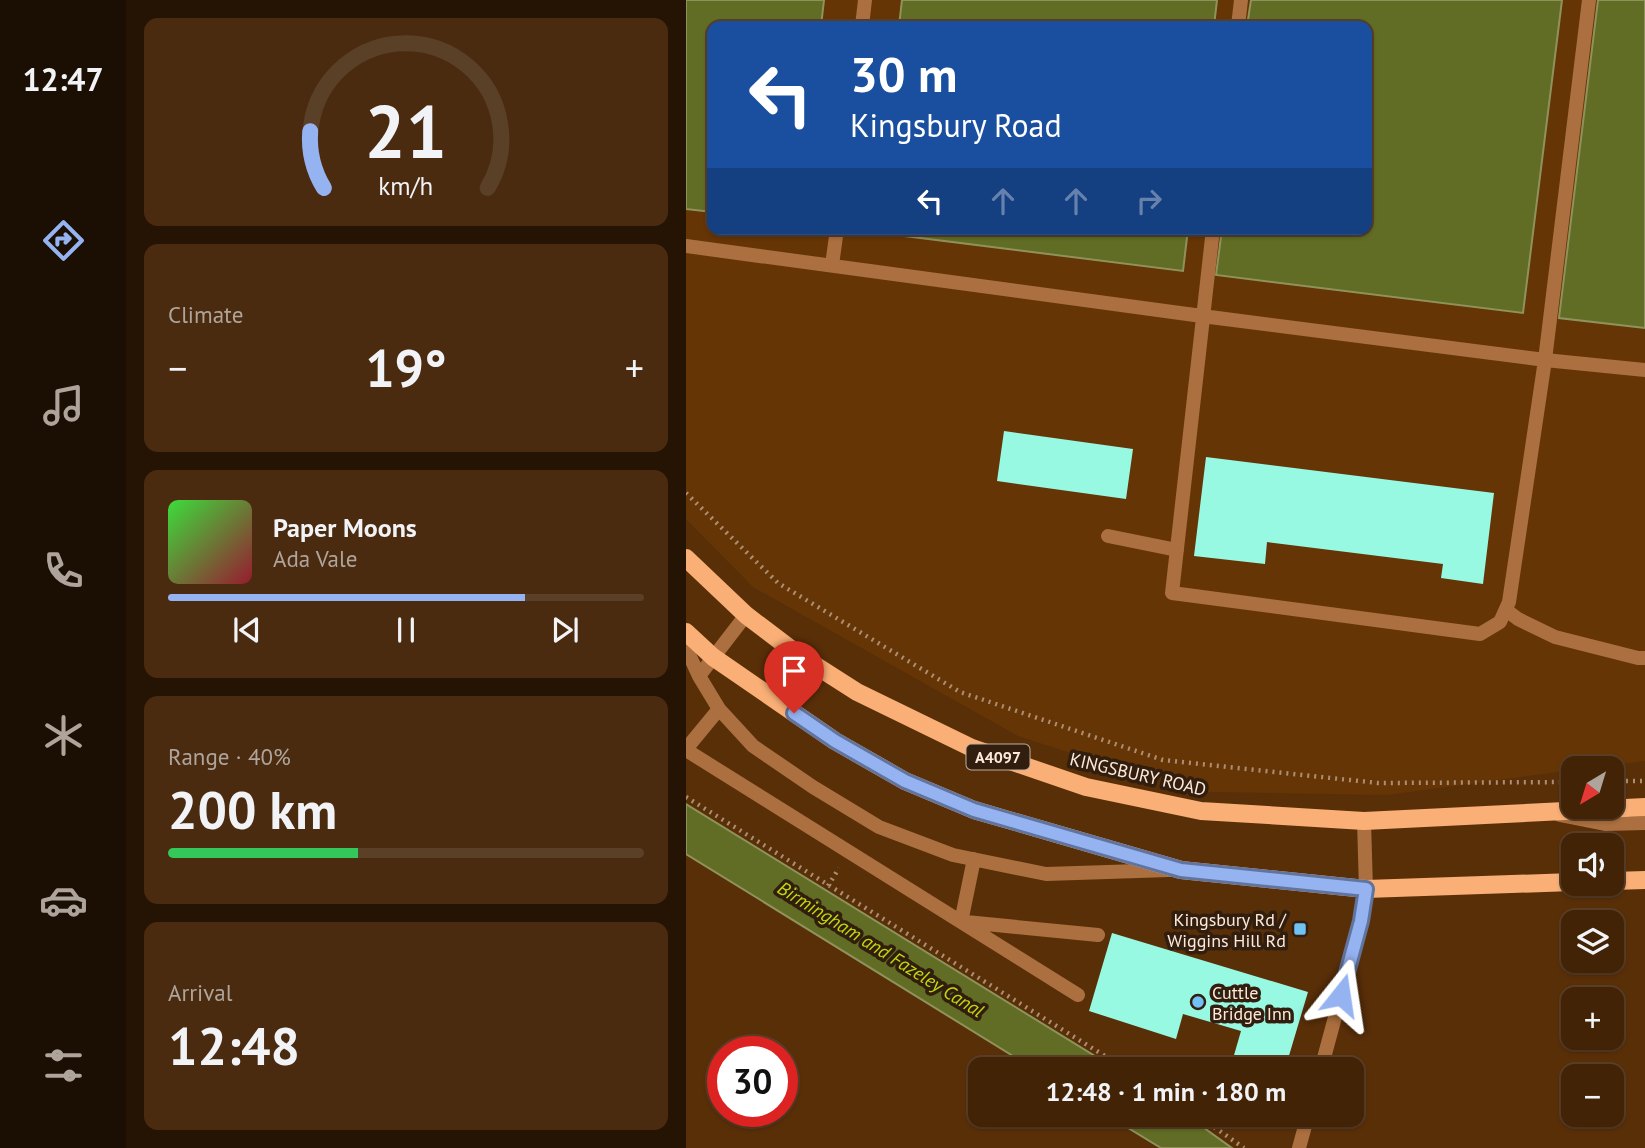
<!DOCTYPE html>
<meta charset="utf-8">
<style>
body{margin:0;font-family:"PT Sans",sans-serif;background:#4a2b10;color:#f1f3f6;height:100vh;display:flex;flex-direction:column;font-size:26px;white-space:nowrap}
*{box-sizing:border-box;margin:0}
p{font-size:23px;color:#afa49b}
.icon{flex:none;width:38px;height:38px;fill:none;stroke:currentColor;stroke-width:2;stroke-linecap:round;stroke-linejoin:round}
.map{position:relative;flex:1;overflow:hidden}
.drawer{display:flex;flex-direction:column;gap:18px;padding:18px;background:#251303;width:560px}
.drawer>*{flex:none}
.banner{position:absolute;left:21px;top:21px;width:665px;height:214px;border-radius:14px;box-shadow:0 2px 5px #0004,0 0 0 2px #5b4028;background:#1a4fa0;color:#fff;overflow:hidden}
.needle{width:46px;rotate:218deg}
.fabs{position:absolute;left:875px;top:756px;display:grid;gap:14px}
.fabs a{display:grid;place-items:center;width:63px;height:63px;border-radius:14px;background:#432306;box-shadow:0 2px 5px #0004,0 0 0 2px #5b4028;font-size:35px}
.speed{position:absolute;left:21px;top:1036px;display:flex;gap:14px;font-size:35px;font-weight:700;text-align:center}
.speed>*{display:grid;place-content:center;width:91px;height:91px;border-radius:50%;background:#432306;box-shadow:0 2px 5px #0004,0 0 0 2px #5b4028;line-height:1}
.speed .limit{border:10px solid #d22;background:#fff;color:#111}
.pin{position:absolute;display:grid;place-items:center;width:60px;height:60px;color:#fff;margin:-72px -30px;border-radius:50% 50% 50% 0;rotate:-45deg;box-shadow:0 0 7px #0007}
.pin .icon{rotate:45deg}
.me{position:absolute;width:77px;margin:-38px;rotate:15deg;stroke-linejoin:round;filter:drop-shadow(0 0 5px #0008)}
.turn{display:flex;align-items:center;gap:24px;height:147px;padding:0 28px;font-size:32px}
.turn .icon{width:91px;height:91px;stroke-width:2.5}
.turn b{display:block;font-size:49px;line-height:60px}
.lanes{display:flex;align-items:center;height:66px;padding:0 28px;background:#0003;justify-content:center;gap:35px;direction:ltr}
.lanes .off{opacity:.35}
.big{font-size:52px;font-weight:600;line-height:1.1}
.drawer .card{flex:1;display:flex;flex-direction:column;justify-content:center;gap:10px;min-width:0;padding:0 24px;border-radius:14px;background:#4a2b10}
.drawer .dial{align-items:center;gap:0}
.dial svg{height:182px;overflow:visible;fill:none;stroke:#5b4028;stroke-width:7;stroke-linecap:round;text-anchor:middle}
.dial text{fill:#f1f3f6;stroke:none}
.song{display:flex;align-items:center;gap:21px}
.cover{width:84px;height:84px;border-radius:10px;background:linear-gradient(135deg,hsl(120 70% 55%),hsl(350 70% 35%))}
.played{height:7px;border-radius:4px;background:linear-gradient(90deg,#95b2f1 75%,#5b4028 75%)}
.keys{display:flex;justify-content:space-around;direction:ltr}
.heat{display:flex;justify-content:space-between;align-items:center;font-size:38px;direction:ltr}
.charge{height:10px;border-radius:5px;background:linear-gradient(90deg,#34c759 40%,#5b4028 0)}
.trip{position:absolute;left:282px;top:1057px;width:396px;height:70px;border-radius:14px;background:#432306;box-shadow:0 2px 5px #0004,0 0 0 2px #5b4028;font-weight:600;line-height:70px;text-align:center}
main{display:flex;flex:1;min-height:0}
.tabs{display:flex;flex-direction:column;width:126px;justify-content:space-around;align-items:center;background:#1b0e02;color:#afa49b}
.tabs .icon{width:49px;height:49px}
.tabs .active{color:#95b2f1}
.tabs b{font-size:32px;color:#f1f3f6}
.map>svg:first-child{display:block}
.built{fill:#653506;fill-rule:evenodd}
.water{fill:#616d24;stroke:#90925b;stroke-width:2}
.building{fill:#98f9e3}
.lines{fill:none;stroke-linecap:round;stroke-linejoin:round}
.path{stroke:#ad8e73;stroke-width:4.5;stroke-dasharray:2 5;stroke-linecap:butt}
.service{stroke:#ac6f3f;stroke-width:14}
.minor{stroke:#ac6f3f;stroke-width:14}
.primary{stroke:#f9af76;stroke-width:18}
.route-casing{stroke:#61749d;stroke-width:18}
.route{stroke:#95b2f1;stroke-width:12}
.poi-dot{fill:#70c1f4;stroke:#311e0f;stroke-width:2.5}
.labels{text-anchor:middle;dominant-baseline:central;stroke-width:7;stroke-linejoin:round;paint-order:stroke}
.shield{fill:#311e0f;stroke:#c1ad9d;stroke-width:2}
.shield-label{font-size:16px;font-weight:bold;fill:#ffeada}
.street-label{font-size:18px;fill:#ffeada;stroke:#311e0f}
.poi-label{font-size:18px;fill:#ffeada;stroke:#311e0f;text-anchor:end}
.water-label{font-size:19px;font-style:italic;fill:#c0d90c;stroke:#311e0f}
</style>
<main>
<nav class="tabs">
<b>12:47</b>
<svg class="icon active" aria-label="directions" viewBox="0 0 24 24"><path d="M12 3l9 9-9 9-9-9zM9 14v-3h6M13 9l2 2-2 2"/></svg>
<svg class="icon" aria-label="music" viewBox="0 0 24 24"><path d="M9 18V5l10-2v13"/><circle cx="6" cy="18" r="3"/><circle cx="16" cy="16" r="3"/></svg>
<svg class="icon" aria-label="phone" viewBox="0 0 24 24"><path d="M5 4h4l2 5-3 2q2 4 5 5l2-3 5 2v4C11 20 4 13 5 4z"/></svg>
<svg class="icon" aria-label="climate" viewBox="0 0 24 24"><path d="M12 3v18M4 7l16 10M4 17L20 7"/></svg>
<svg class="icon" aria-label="car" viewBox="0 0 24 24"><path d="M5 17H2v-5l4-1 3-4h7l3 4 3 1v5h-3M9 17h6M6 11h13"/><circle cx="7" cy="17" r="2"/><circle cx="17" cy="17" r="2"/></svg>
<svg class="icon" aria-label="filters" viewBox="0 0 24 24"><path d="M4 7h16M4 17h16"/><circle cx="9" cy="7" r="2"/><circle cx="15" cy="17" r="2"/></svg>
</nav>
<section class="drawer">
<div class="card dial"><svg viewBox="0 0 100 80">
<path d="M14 69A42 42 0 1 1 86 69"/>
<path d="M14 69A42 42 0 0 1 8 44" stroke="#95b2f1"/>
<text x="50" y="56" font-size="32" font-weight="700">21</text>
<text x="50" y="72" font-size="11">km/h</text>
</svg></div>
<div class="card"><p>Climate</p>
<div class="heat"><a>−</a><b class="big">19°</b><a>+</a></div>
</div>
<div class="card">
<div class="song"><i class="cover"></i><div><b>Paper Moons</b><p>Ada Vale</p></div></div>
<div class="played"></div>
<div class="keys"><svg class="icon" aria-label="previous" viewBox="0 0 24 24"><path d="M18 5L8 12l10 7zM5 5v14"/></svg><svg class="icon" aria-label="pause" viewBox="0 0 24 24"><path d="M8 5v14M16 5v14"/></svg><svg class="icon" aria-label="next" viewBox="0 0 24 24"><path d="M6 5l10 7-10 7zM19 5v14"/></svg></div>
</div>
<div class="card"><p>Range · 40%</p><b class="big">200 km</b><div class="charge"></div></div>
<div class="card"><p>Arrival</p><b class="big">12:48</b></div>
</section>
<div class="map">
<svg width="959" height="1148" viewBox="0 0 959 1148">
<rect width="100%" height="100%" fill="#592f08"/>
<path class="built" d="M0,0H959V761L904,768H887V770L701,795L522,792L409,761L332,736L67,587L0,519ZM26,26H681V229H26Z"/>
<path class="water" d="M0,0H138L135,26H26V212L0,209Z
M216,0H531L528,26H213Z
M565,0H876L837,313L530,275L536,229H681V26H561Z
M912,0H959V328L873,318Z
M187,229H502L497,271L187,232Z
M0,804L430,1069H348L0,854Z
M421,1115H500L546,1148H475Z"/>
<path class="building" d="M318,431L447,449L440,499L311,481Z
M520,457L808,493L797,584L755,578L757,564L581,542L579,564L508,556Z
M426,933L622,992L599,1069H544L555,1031L497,1014L490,1039L403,1011Z"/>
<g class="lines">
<path class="path" d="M0,493L92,583L274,692L477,760L692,783L887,782
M926,781H959
M0,797L440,1069
M142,886L153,868
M511,1115L558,1148"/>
<path class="service" d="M176,26L179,0
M552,26L555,0
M527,229L486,593L794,634L814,622L823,602L859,360L903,0
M0,246L516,316L859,360L959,370
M146,265L151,229
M422,536L491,550
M820,610L832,619L869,637L952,658H959
M0,648L13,676L33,709L67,746L127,787L193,827L267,855L360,874L483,870
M13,676L60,615
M0,749L33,709
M0,750L392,995
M275,922L288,859
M280,922L412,935"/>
<path class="minor" d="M874,815L919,824L959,823
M635,1069L675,921L680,889L678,821
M613,1148L622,1115"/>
<path class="primary" d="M0,558L60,615L110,653L171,692L286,748L400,787L515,811L678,821L959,807
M0,632L27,657L149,741L219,781L288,810L495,870L680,889L887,882
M926,881L959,880"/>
</g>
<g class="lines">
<g class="route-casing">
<path id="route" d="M108,713L149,741L219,781L288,810L495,870L680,889L675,921L655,995"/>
</g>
<use href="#route" class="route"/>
</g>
<g class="poi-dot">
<rect x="607" y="922" width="14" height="14" rx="3.5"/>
<circle cx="512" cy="1002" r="7"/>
</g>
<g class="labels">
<rect class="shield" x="280.5" y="744.5" width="63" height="25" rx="5"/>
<g class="shield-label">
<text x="312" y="757">A4097</text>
</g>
<g class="street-label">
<text transform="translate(452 774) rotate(13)">KINGSBURY ROAD</text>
</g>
<g class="poi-label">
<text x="600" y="919">Kingsbury Rd /<tspan x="600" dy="21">Wiggins Hill Rd</tspan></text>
<text x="526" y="992" text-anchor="start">Cuttle<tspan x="526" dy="21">Bridge Inn</tspan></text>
</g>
<g class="water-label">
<text transform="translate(195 949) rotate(32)">Birmingham and Fazeley Canal</text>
</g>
</g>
</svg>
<div class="fabs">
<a><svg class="needle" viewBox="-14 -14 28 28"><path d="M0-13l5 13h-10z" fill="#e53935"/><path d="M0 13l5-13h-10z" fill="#afa49b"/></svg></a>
<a><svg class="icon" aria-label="sound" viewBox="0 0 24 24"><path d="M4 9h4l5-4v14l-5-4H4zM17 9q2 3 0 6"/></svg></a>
<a><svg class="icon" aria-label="layers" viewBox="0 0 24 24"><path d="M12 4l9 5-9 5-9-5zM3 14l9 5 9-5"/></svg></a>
<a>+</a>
<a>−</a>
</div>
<div class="speed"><div class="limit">30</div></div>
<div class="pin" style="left:108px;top:713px;background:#d93025"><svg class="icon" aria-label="arrive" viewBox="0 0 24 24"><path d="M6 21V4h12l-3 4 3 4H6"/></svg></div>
<svg class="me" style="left:655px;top:995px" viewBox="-20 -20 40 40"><path d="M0-17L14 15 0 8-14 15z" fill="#95b2f1" stroke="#fff" stroke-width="4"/></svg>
<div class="trip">12:48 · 1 min · 180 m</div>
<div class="banner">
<div class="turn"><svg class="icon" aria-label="left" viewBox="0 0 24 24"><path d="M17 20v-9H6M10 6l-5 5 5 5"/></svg><div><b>30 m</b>Kingsbury Road</div></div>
<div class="lanes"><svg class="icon" aria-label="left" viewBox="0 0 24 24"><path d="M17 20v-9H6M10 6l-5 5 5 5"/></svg><svg class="icon off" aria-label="ahead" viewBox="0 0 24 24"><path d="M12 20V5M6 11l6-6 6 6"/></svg><svg class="icon off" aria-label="ahead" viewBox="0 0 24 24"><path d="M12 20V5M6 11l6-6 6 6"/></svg><svg class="icon off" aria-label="right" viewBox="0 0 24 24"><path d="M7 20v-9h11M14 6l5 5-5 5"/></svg></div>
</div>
</div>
</main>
